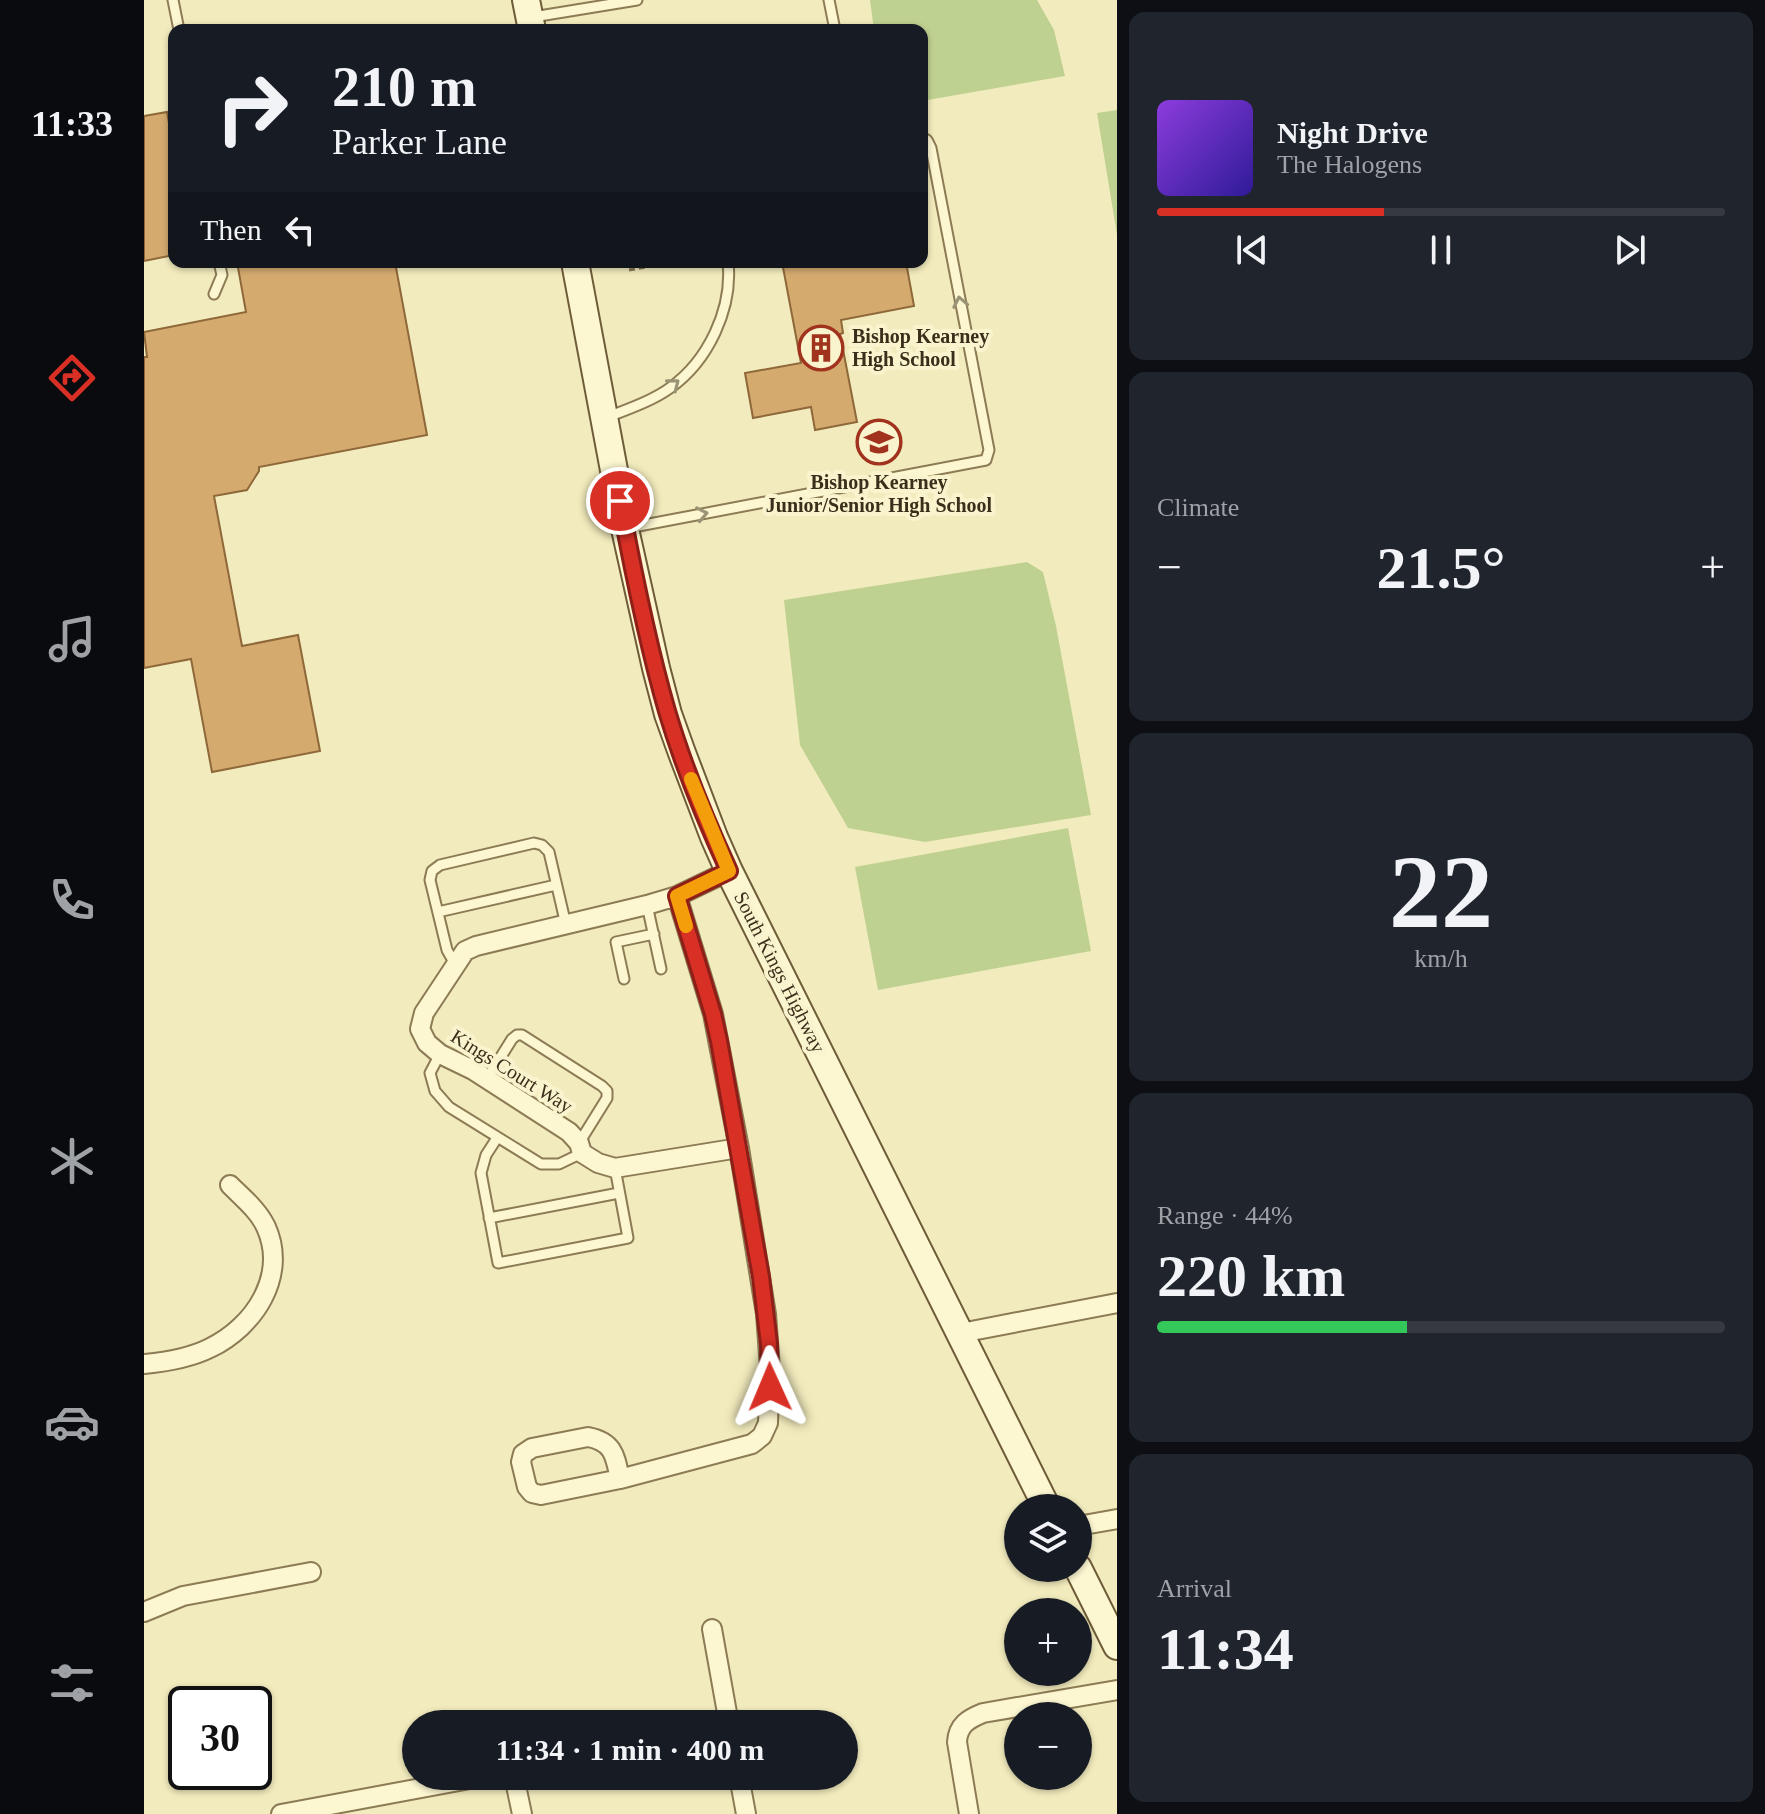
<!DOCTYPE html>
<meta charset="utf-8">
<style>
body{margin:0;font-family:Georgia,serif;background:#20242c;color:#f1f3f6;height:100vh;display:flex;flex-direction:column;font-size:30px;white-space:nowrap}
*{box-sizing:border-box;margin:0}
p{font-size:26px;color:#9ea1a6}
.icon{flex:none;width:44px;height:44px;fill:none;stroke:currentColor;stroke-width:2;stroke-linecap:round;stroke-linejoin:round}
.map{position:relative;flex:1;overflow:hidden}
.sheet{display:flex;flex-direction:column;gap:12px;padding:12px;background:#0d0f14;width:648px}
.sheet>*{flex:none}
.top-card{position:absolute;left:24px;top:24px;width:760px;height:244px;border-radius:16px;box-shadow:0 2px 6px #0004;background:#171b24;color:#f1f3f6;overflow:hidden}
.tools{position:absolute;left:860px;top:1494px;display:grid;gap:16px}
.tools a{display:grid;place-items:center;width:88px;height:88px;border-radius:50%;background:#171b24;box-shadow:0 2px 6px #0004;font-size:40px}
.speed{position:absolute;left:24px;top:1686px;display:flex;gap:16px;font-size:40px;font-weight:700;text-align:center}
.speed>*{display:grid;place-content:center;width:104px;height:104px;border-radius:50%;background:#171b24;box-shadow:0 2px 6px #0004;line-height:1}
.speed .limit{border:4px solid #111;border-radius:12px;background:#fff;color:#111}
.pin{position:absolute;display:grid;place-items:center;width:68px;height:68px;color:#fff;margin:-34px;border:4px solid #fff;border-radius:50%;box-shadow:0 2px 8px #0007}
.me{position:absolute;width:88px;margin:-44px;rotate:359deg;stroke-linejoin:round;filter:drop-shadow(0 0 6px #0008)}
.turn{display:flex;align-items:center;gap:28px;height:168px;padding:0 32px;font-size:36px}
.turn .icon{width:104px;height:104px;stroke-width:2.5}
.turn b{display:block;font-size:56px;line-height:68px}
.then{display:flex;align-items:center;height:76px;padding:0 32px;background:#0003;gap:16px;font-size:30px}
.big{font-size:60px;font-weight:700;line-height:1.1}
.sheet .tile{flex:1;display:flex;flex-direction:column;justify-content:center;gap:12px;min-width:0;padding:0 28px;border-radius:16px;background:#20242c}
.sheet .dial{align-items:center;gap:0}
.dial b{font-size:104px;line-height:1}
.song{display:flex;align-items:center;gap:24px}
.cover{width:96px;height:96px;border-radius:12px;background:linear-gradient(135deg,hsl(270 70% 55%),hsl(250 70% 35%))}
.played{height:8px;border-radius:4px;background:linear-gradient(90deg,#d93025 40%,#363941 40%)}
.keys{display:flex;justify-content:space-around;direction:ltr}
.heat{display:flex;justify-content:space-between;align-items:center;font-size:44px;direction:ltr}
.charge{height:12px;border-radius:6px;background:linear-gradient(90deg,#34c759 44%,#363941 0)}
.trip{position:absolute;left:258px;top:1710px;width:456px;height:80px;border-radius:40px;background:#171b24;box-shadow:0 2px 6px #0004;font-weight:700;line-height:80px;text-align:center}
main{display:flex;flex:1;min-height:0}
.dock{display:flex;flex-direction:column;width:144px;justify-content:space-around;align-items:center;background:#090b0e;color:#9ea1a6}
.dock .icon{width:56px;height:56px}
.dock .selected{color:#d93025}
.dock b{font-size:36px;color:#f1f3f6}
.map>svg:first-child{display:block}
.green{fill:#bfd190}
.building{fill:#d4aa6f;stroke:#8e6838;stroke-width:2}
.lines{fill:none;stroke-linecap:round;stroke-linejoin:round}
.lane-casing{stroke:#8c7b54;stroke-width:13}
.street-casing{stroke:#8c7b54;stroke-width:22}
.secondary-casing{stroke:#6e5c38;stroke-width:30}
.path{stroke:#8c7b54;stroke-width:3;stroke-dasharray:6 4;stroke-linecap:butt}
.lane{stroke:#fcf7d1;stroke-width:9}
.street{stroke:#fcf7d1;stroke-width:18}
.secondary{stroke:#fcf7d1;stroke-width:26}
.oneway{stroke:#9b9376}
.route-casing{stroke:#8d1f18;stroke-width:20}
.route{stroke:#d93025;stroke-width:14}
.slow{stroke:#f59e0b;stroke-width:14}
.labels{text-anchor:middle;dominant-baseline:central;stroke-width:8;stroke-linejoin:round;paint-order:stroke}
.poi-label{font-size:20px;font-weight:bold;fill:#3a2f1b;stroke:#f9f4ce;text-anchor:start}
.street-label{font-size:20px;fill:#3a2f1b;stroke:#f9f4ce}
</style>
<main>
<nav class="dock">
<b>11:33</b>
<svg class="icon selected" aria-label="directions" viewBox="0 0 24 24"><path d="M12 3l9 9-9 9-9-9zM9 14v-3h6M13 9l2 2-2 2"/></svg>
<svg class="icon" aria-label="music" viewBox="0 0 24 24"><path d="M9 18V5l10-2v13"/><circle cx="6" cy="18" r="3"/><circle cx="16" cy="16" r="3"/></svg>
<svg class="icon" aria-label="phone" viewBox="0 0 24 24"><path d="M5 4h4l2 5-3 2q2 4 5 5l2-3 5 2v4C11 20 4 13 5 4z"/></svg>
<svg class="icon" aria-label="climate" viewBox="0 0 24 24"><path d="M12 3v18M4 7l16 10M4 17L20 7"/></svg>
<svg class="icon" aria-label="car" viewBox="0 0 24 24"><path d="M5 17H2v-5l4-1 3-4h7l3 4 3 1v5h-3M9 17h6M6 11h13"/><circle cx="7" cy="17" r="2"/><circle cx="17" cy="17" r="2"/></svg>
<svg class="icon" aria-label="filters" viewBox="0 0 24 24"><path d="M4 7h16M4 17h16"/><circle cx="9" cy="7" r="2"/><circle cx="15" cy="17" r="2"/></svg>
</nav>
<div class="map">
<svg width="973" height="1814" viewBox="0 0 973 1814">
<rect width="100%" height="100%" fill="#f2ebbd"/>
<path class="green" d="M726,0H893L910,30L921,76L778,101V30H730Z
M973,110V235L953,113Z
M883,562L899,572L912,626L947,815L781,842L704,828L656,745L640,600Z
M924,828L947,951L734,990L711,867Z"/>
<path class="building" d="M23,112L30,150V255L0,261V116Z
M93,262H251L283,435L115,467V471L103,490L70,496L98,646L154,635L176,751L68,772L47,659L0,668V357H3L0,332L102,312Z
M638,262H762L770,306L697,320L699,333L696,334L713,422L671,430L667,407L609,418L601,373L657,363Z"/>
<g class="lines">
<g class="lane-casing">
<path id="lane" d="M29,0L35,30
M685,0L691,30
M389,17L493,0
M70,294L78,275L75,262
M464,417C484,409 508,401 526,388C564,361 589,309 584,262
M484,528L842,460L845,450L787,148L783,140L778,137
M503,905L517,969
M294,912L412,885
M311,964L303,950L286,880L288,871L296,865L390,843L398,845L405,852L422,925
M480,979L472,942L510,934
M296,1054L286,1073L291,1091L305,1107L397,1164H415L438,1153
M343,1079L368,1039L373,1035H378L458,1086L463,1091V1098L435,1143
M353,1138L342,1155L337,1173L354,1263L484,1238L471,1168
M345,1218L475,1193"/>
</g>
<g class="street-casing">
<path id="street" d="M585,871L533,896L503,905L332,946L321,951L280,1013L276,1029L283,1043L296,1054L329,1070L425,1132L435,1143L438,1153L454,1163L471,1168L595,1148
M817,1333L973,1303
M0,1364C22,1362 46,1358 66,1348C110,1327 144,1276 122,1227C114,1210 99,1198 86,1185
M444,1437C470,1442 471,1456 476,1479L397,1495L388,1493L383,1487L377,1462L379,1454L388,1448Z
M476,1479L608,1444L618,1436L624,1423L626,1369L622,1314L595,1148L569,1014L533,896
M934,1526L973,1519
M0,1612L39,1596L167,1572
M568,1629L585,1724
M370,1776L378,1814
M595,1776L602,1814
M137,1814L342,1776
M825,1814L813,1742C814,1725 824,1719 839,1713L973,1690"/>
</g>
<g class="secondary-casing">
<path id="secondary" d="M382,0L388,30
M431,262L481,529L512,668L524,714L538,753L570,837L585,871L903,1508
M934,1568L973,1646"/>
</g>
<path class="path" d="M485,270L530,262"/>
<use href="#lane" class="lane"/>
<use href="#street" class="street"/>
<use href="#secondary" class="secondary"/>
</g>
<defs><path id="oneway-chevron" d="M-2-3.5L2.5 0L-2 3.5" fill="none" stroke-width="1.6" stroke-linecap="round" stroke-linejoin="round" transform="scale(2)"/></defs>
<g class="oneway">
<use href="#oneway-chevron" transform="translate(816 302) rotate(-101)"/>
<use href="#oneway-chevron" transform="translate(530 384) rotate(-38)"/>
<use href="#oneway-chevron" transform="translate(558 514) rotate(-11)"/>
</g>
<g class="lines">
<g class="route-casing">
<path id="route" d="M476,501C489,571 503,642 523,711C539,765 561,819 585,871L533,896L569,1014L575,1041L617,1277L625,1344L626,1387"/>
</g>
<use href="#route" class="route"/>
<path class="slow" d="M542,926L533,896L585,871L547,779"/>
</g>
<defs>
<g id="building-ring" transform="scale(2.3)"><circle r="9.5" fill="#f9f4ce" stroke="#a1331e" stroke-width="1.5"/><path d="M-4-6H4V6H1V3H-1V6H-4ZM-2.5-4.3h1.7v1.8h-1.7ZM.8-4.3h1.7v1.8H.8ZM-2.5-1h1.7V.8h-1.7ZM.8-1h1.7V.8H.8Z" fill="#a1331e"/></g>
<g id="school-ring" transform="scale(2.3)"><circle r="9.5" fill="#f9f4ce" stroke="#a1331e" stroke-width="1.5"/><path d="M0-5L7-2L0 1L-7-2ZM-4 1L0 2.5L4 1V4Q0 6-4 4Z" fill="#a1331e"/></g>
</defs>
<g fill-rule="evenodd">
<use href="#building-ring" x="677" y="348"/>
<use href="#school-ring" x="735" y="442"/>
</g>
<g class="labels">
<g class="poi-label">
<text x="708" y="336">Bishop Kearney<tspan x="708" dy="23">High School</tspan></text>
<text x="735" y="482" text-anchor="middle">Bishop Kearney<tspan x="735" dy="23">Junior/Senior High School</tspan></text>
</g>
<g class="street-label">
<text transform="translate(636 972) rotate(63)">South Kings Highway</text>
<text transform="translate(368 1071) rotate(32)">Kings Court Way</text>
</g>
</g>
</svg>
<div class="tools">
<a><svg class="icon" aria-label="layers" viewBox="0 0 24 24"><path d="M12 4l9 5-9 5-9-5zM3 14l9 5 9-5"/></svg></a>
<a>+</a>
<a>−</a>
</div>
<div class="speed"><div class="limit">30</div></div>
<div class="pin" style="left:476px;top:501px;background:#d93025"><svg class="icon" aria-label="arrive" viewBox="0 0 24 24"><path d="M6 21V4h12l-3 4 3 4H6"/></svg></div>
<svg class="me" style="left:626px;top:1387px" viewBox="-20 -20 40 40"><path d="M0-17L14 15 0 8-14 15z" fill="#d93025" stroke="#fff" stroke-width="4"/></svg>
<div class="trip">11:34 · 1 min · 400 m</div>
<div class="top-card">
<div class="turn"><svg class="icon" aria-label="right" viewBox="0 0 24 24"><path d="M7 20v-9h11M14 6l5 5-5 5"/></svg><div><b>210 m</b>Parker Lane</div></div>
<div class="then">Then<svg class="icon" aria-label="left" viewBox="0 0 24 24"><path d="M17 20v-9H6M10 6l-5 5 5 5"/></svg></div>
</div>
</div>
<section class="sheet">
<div class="tile">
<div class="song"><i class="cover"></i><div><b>Night Drive</b><p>The Halogens</p></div></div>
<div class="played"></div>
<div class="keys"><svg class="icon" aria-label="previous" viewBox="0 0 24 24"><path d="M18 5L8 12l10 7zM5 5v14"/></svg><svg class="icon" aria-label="pause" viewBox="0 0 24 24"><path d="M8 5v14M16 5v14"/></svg><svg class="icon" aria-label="next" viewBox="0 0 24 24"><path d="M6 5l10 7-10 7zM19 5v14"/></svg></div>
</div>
<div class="tile"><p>Climate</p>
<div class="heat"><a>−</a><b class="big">21.5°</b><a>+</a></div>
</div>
<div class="tile dial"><b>22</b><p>km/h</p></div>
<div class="tile"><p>Range · 44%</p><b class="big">220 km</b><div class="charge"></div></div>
<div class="tile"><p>Arrival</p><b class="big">11:34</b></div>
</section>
</main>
